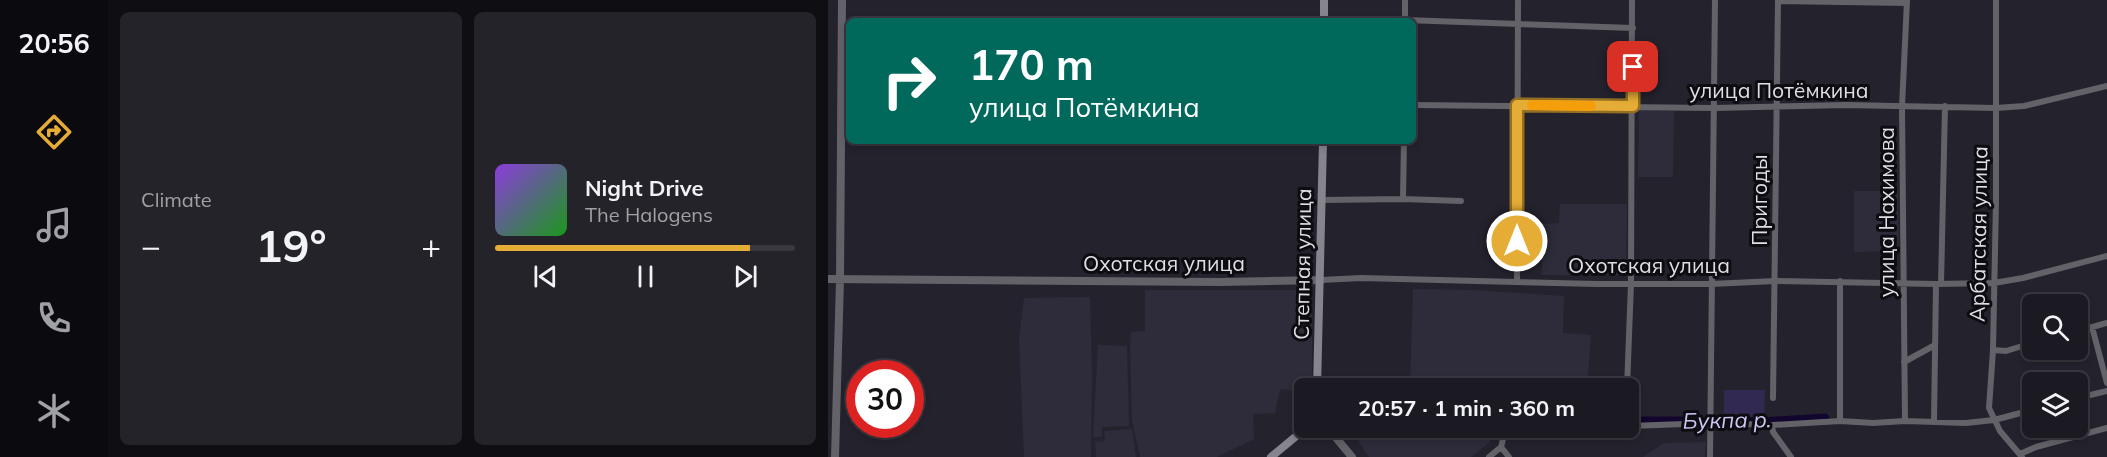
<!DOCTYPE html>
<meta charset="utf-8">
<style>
body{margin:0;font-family:Mulish,sans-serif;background:#24232a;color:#f1f3f6;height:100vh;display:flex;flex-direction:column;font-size:22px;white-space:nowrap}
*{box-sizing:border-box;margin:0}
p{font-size:20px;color:#a0a1a5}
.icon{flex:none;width:33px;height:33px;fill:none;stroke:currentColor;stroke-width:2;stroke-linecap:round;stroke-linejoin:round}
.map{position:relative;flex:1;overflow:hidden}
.details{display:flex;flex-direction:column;gap:12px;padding:12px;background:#0f0e13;width:720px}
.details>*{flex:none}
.banner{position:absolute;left:18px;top:18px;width:570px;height:126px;border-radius:9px;box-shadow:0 3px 9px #0003,0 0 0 2px #393840;background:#00695c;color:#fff;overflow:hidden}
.controls{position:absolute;left:1194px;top:294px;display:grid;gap:12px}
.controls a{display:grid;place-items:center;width:66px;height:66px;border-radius:9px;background:#1b1a22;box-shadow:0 3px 9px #0003,0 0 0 2px #393840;font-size:30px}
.speed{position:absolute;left:18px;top:360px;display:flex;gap:12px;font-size:30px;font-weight:700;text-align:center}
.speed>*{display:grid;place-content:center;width:78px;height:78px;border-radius:50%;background:#1b1a22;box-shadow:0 3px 9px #0003,0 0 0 2px #393840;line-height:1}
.speed .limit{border:9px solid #d22;background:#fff;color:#111}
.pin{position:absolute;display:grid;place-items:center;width:51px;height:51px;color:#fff;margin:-26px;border-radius:12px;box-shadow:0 3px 9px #0006}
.me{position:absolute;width:66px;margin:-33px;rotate:0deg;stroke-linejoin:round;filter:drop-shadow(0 0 4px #0008)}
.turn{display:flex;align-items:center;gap:21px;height:126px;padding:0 24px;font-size:27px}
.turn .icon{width:78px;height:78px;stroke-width:2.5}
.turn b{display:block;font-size:42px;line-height:51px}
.big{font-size:45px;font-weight:700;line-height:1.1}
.details .card{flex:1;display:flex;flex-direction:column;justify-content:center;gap:9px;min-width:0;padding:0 21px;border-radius:9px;background:#24232a}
.song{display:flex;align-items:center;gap:18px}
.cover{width:72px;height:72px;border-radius:9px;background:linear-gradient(135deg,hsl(270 70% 55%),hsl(120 70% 35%))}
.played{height:6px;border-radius:3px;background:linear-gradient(90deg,#e5ad36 85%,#393840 85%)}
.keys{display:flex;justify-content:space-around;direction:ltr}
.heat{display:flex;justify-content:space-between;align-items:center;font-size:33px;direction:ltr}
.details .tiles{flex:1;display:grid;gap:12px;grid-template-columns:repeat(2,1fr)}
.trip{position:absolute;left:466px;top:378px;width:345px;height:60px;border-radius:9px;background:#1b1a22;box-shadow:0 3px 9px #0003,0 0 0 2px #393840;font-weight:700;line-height:60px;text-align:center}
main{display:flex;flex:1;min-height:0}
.tab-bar{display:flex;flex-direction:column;width:108px;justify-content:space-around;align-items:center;background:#0b0a0e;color:#a0a1a5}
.tab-bar .icon{width:42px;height:42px}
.tab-bar .current{color:#e5ad36}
.tab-bar b{font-size:27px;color:#f1f3f6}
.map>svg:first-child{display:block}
.built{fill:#2e2c3b}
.green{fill:#322952}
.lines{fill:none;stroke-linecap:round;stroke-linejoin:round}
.river{stroke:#12052e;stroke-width:9}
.minor{stroke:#636268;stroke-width:6}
.tertiary{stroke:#636268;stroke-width:8}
.secondary{stroke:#86858e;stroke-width:8}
.route-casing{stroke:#957023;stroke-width:15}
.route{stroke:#e5ad36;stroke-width:10}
.slow{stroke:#f59e0b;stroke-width:10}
.labels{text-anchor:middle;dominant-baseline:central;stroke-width:6;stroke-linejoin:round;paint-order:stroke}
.street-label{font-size:21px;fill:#dfdee5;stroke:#0d0c11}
.water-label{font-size:22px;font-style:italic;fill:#ccc6f5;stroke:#0d0c11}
</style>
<main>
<nav class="tab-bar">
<b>20:56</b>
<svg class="icon current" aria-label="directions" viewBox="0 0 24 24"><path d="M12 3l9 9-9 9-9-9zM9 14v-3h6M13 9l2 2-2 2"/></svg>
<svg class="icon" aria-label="music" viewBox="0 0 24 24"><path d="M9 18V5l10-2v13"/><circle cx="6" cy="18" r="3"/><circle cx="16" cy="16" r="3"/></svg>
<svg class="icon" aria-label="phone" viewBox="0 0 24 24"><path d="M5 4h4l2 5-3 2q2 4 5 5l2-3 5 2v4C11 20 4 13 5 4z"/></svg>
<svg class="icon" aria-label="climate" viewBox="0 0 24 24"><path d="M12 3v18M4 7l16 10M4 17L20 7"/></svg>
</nav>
<section class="details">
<div class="tiles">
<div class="card"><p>Climate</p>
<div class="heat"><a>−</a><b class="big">19°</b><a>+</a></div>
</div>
<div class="card">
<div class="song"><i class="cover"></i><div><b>Night Drive</b><p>The Halogens</p></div></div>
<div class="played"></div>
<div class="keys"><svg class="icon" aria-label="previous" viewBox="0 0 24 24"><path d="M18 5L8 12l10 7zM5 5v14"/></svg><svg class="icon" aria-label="pause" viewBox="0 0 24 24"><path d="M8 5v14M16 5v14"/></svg><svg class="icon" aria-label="next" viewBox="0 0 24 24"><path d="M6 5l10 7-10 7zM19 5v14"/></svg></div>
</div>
</div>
</section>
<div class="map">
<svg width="1279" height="457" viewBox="0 0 1279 457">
<rect width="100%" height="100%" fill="#24222d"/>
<path class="built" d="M811,110L846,111L845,177H810Z
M1026,191H1070L1071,251L1026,252Z
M732,204H799L798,275H714L715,224L731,223Z
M585,289L646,290L736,296L735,333L763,335L759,388H582Z
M317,290H484V388H477V392L452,389L447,413L425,414L426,439L389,457H312L304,420L302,344L303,332L317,331Z
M262,297L264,369L263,457H196L191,338L196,298Z
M270,345L299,346L301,426L274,427V437H265Z
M655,428L662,442L643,457H541L530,441L545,430Z
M304,429L308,457H268L267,442L277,441L276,431Z
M878,442L877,457H815L836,443Z"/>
<path class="green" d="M896,390H937L936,417H896Z"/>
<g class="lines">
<path class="river" d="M890,420L933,422L997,418
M801,421H853"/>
<path class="minor" d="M1168,0V201L1165,350L1161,408L1172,431L1194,457
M950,1L1079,3
M577,20L805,28
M577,21V0
M585,105L886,108L1017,105L1168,108L1196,106L1279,86
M575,199L576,141
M494,200L575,199L633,201
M493,280L533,278L769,284H883L947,281L1108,284L1166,283L1195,278L1279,256
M1012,281V421
M689,282L690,0
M1113,284L1117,106
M1264,327L1279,383
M1250,331L1279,323
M1165,350L1178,351L1204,343
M1076,362L1107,345
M799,388L803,284L804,0
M945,398L950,0
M1250,398L1279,391
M1077,421L1074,107L1079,0
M1106,421L1108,284
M944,425L945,432L963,457
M801,426L884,423L944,425L1012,421L1045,423L1077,421L1138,423L1166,420L1204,410
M673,447L681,457
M1192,454L1208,447L1279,428
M661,457L673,447L678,428
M882,457L887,0"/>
<path class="tertiary" d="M0,279L392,282L493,280
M500,428L524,457
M7,457L12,280L14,0"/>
<path class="secondary" d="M496,21V0
M489,388L495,141
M443,457L478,428"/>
</g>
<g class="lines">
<g class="route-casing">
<path id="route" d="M689,241V105L805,106V67"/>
</g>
<use href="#route" class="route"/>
<path class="slow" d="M704,105L763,106"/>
</g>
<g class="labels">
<g class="street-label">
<text x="951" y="90">улица Потёмкина</text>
<text transform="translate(931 200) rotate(-90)">Пригоды</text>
<text transform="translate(1058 212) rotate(-90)">улица Нахимова</text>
<text transform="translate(1150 234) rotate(-89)">Арбатская улица</text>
<text x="336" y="263">Охотская улица</text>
<text transform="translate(474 264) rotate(-89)">Степная улица</text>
<text x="821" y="265">Охотская улица</text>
</g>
<g class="water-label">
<text transform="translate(899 420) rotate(-1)">Букпа р.</text>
</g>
</g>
</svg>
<div class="controls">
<a><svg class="icon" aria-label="search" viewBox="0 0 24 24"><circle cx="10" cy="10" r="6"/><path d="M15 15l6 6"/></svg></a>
<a><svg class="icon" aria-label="layers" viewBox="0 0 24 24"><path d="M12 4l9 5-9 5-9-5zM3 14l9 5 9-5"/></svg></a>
</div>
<div class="speed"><div class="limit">30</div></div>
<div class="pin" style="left:805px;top:67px;background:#d93025"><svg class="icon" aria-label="arrive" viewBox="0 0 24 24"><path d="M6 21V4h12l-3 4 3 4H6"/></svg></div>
<svg class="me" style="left:689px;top:241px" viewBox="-20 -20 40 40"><circle r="17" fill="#e5ad36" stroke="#fff" stroke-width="3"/><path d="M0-11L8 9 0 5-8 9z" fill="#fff"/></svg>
<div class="trip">20:57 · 1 min · 360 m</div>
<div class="banner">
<div class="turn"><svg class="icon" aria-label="right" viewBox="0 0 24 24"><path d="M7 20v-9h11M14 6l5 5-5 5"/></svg><div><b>170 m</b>улица Потёмкина</div></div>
</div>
</div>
</main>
